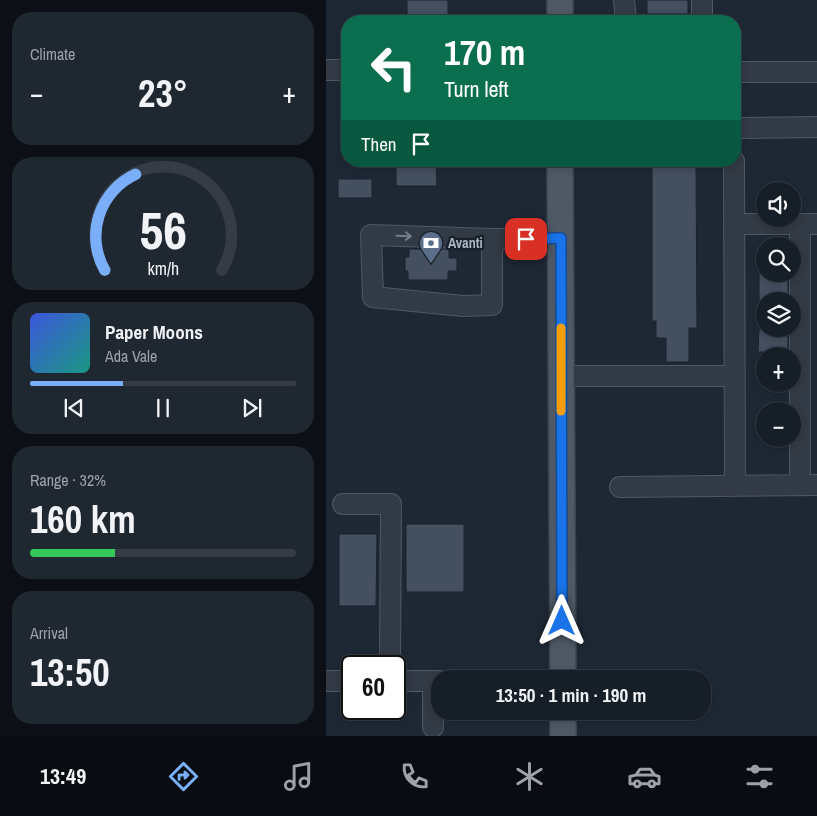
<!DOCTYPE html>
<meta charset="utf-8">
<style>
body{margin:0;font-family:"Archivo Narrow",sans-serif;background:#1f2730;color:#f1f3f6;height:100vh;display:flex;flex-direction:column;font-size:19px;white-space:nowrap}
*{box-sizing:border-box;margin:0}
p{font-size:16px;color:#9ea2a8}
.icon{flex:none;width:28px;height:28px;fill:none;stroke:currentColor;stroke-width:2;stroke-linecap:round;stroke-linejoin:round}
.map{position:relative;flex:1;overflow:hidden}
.panel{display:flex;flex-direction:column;gap:12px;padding:12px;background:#0c1016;width:326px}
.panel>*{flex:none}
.banner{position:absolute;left:15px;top:15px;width:400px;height:152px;border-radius:20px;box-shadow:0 2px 8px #0003,0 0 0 1px #353c45;background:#0b6e4f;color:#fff;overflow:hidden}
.controls{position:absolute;left:430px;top:182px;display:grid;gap:10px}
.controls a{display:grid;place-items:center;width:45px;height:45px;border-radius:50%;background:#161e28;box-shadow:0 2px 8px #0003,0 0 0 1px #353c45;font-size:25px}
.speed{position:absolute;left:15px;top:655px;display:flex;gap:10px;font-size:25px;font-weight:700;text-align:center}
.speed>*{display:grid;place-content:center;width:65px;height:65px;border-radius:50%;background:#161e28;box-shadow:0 2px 8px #0003,0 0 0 1px #353c45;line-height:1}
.speed .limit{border:2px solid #111;border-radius:8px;background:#fff;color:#111}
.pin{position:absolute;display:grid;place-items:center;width:42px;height:42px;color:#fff;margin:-21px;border-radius:10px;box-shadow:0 2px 8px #0006}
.me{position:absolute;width:55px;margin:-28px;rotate:0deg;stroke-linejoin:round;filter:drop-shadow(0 0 4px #0008)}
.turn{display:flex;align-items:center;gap:18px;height:105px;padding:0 20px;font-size:22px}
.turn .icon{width:65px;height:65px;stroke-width:2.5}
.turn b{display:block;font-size:35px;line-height:42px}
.then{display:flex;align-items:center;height:48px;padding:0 20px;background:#0003;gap:10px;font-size:19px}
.big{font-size:38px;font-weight:700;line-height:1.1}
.panel .card{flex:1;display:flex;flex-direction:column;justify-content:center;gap:8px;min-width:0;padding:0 18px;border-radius:20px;background:#1f2730}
.panel .dial{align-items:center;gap:0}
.dial svg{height:130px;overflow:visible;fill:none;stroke:#353c45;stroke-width:7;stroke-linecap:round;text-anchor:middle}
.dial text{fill:#f1f3f6;stroke:none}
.song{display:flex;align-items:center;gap:15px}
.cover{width:60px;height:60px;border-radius:8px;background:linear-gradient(135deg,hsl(230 70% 55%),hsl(170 70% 35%))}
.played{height:5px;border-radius:2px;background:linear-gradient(90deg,#7baef8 35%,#353c45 35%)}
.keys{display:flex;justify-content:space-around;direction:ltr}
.heat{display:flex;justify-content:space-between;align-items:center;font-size:28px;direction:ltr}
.charge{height:8px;border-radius:4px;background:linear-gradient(90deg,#34c759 32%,#353c45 0)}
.trip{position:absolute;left:105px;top:670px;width:280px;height:50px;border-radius:20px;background:#161e28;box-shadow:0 2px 8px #0003,0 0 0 1px #353c45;font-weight:700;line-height:50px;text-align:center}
.tab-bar{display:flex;height:80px;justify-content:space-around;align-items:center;background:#090c10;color:#9ea2a8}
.tab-bar .icon{width:35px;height:35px}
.tab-bar .selected{color:#7baef8}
.tab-bar b{font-size:22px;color:#f1f3f6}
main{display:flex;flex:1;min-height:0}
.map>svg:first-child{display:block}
.building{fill:#444f5f;stroke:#19212c}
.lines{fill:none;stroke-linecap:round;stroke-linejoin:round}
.minor-casing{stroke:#4f5864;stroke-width:22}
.major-casing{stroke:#3b434f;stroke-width:28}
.minor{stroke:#323a45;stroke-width:20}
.major{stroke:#4f5966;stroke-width:25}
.oneway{stroke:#757e8a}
.route-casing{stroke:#114b97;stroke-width:12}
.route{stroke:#1a73e8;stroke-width:9}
.slow{stroke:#f59e0b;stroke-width:9}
.labels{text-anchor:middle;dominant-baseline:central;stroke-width:4.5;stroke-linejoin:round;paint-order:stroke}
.poi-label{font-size:14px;font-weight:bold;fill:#abb5c3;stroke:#171f29;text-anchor:start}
</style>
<main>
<section class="panel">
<div class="card"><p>Climate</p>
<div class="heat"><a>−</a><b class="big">23°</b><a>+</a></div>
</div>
<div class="card dial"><svg viewBox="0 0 100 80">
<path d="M14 69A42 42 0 1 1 86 69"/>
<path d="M14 69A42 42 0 0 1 33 10" stroke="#7baef8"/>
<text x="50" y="56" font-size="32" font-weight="700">56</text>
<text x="50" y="72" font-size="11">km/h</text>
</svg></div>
<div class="card">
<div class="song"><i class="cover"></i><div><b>Paper Moons</b><p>Ada Vale</p></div></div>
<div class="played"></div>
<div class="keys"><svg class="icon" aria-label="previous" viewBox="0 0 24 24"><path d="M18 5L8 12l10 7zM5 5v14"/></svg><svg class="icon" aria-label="pause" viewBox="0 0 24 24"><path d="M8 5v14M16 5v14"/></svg><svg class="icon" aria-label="next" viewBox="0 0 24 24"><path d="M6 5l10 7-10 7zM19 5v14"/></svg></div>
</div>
<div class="card"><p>Range · 32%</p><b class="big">160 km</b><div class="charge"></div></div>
<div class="card"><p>Arrival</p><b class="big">13:50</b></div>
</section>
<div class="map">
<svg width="491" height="736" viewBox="0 0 491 736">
<rect width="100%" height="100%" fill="#1e2835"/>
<path class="building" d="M81,0H122V20H81Z
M321,0H362V14H321Z
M70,161H110L111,186H70Z
M326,161H370L371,328H363V362H340V338H330V321H326Z
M12,179H46V198H12Z
M83,249H123V258H131V271H122V280H82V271H79V257H83Z
M433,274H462V301H433Z
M433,329H462V352H432Z
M80,524H138V592H80Z
M13,534H51L50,606H13Z"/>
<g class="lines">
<g class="minor-casing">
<path id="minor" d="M298,0L300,21
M376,0V21
M0,70H21
M409,72H491
M409,128L491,127
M408,161L409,486
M408,224H491
M474,224V485
M166,239L45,235L47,297L137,306L166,305V239L235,238
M235,376H408
M294,487L491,485
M17,504H65L64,666
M0,681H26
M69,681H114
M107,727V681"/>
</g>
<g class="major-casing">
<path id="major" d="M234,21V0
M234,161L237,679
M237,711V736"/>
</g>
<use href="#minor" class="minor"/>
<use href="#major" class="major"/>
</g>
<defs><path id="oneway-shaft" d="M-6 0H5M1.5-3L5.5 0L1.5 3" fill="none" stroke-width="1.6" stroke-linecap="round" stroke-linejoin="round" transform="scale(1.25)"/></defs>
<use class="oneway" href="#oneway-shaft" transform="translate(78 236) rotate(2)"/>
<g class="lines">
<g class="route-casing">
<path id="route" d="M200,239L235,238L236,621"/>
</g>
<use href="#route" class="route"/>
<path class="slow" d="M235,328V411"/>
</g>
<defs>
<g id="bank-pin" transform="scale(1.25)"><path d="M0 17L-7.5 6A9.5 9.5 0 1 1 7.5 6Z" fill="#5c6f8a" stroke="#171f29"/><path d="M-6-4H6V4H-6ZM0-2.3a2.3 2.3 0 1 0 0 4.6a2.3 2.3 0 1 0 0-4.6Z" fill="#fff"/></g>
</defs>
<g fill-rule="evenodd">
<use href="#bank-pin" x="105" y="243"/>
</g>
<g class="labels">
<g class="poi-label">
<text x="122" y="243">Avanti</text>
</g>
</g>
</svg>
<div class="controls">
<a><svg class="icon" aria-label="sound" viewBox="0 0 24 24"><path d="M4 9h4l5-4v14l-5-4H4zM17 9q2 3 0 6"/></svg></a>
<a><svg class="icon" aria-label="search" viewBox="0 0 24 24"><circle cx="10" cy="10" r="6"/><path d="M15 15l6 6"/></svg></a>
<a><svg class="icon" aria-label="layers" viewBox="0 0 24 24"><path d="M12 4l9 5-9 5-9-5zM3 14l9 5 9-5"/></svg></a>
<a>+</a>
<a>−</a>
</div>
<div class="speed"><div class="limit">60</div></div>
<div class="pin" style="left:200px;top:239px;background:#d93025"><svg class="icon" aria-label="arrive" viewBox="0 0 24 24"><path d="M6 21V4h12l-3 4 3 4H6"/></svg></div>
<svg class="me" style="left:236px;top:621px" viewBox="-20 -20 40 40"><path d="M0-17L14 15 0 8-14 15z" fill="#1a73e8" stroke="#fff" stroke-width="4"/></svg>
<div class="trip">13:50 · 1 min · 190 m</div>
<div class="banner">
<div class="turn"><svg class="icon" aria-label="left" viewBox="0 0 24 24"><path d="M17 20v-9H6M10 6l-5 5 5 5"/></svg><div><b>170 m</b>Turn left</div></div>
<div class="then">Then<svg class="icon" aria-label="arrive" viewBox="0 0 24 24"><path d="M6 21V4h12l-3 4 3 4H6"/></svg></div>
</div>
</div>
</main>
<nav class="tab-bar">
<b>13:49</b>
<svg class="icon selected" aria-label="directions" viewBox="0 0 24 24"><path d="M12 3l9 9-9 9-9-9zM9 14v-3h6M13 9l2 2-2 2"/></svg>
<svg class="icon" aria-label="music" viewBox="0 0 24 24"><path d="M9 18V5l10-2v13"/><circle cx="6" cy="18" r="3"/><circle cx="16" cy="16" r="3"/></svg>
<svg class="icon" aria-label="phone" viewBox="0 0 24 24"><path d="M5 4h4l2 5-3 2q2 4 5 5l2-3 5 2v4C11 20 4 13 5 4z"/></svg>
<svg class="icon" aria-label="climate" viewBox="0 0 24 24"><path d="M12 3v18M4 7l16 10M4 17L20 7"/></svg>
<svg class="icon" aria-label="car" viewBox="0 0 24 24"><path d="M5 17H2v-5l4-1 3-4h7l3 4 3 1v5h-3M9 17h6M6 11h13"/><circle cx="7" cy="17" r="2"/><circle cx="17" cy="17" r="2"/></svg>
<svg class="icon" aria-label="filters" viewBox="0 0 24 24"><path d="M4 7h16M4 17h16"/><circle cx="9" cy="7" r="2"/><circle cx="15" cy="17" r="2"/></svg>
</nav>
